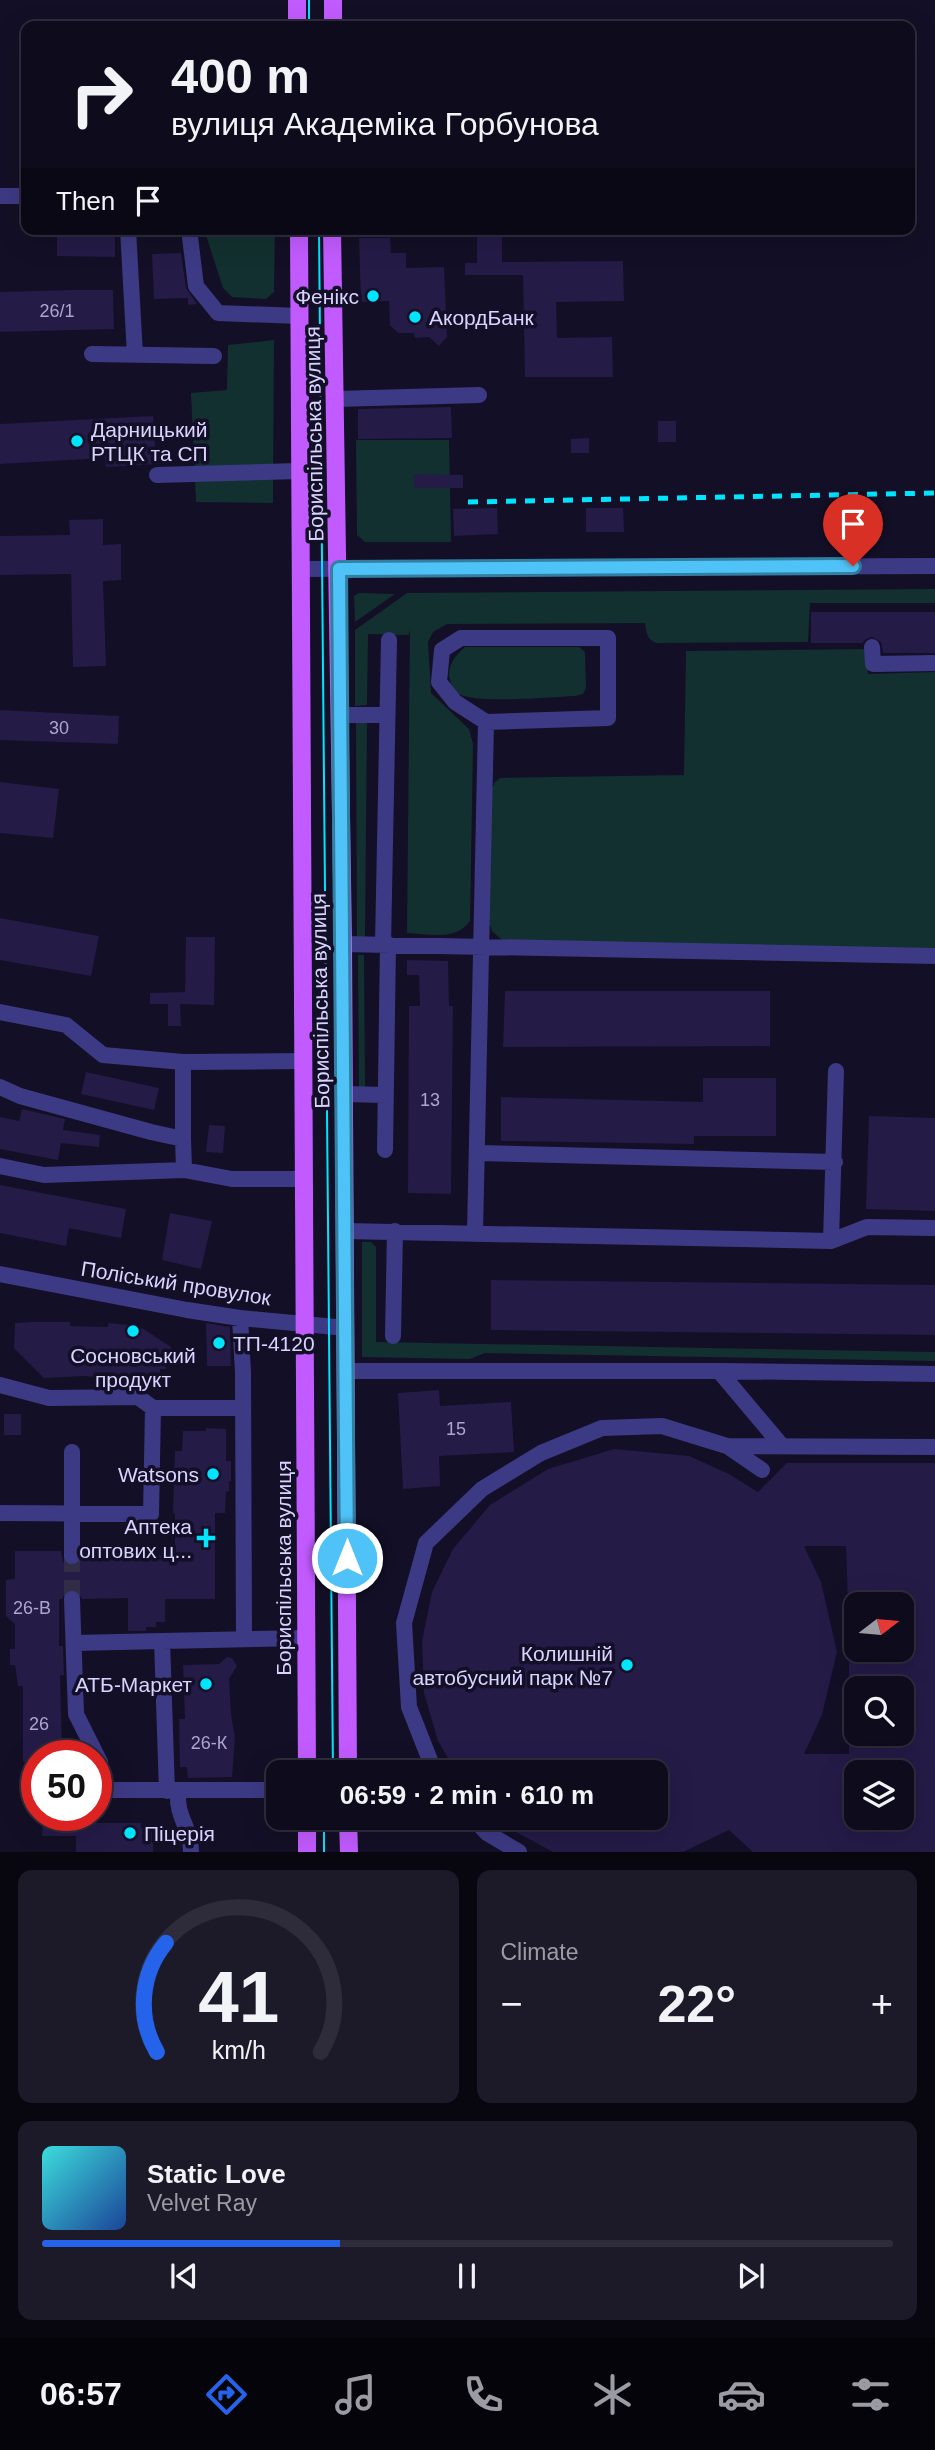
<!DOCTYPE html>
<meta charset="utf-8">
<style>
body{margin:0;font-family:Helvetica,sans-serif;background:#1c1929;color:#f1f3f6;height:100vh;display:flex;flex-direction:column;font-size:26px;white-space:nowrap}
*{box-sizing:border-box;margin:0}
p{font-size:23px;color:#9b9ba3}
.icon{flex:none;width:38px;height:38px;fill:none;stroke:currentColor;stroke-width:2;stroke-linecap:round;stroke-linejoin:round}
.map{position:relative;height:1852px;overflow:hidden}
.sheet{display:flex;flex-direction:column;gap:18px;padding:18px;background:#08060f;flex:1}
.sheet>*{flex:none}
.guide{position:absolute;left:21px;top:21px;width:894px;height:214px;border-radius:14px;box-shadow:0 7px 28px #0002,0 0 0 2px #2e2b3b;background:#0e0b1c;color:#f1f3f6;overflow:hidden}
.needle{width:46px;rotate:74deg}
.buttons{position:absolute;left:844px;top:1592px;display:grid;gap:14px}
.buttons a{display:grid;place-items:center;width:70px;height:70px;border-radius:14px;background:#0e0b1c;box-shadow:0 7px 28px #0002,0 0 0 2px #2e2b3b;font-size:35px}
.speed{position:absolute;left:21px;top:1740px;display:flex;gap:14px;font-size:35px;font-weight:700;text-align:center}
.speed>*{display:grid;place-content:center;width:91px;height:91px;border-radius:50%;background:#0e0b1c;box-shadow:0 7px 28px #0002,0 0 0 2px #2e2b3b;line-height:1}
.speed .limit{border:10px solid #d22;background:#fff;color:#111}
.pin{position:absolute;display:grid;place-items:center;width:60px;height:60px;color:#fff;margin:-72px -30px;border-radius:50% 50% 50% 0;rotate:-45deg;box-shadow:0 0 7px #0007}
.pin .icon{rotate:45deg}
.me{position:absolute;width:77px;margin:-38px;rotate:0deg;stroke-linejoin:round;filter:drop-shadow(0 0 5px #0008)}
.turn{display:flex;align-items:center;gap:24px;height:147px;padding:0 35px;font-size:32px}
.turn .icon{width:91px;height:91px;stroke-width:2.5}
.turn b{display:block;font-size:49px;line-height:60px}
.then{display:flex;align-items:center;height:66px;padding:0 35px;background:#0003;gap:14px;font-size:26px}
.big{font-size:52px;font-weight:800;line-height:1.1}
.sheet .card{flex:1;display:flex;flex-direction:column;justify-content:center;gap:10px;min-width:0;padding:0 24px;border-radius:14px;background:#1c1929}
.sheet .dial{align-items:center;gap:0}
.dial svg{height:182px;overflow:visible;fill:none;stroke:#2e2b3b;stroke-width:7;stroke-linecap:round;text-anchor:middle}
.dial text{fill:#f1f3f6;stroke:none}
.song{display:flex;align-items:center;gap:21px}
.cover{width:84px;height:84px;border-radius:10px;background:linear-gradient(135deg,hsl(180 70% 55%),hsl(220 70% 35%))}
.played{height:7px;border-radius:4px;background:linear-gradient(90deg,#2563eb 35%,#2e2b3b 35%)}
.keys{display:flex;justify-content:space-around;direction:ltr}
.heat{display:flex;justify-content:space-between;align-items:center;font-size:38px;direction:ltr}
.sheet .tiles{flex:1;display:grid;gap:18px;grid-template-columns:1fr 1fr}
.card:last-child{grid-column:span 2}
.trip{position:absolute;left:266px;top:1760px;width:402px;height:70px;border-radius:14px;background:#0e0b1c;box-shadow:0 7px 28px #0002,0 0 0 2px #2e2b3b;font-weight:800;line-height:70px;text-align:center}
.menu{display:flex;height:112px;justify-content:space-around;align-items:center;background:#06040b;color:#9b9ba3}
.menu .icon{width:49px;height:49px}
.menu .current{color:#2563eb}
.menu b{font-size:32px;color:#f1f3f6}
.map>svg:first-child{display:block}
.green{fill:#12302f}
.building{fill:#241b47;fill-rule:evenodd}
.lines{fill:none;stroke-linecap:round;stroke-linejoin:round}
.minor-tunnel{stroke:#312d47;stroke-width:16;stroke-dasharray:16 8;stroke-linecap:butt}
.minor{stroke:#3d3a85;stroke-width:16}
.major{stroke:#c25bff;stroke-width:18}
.tram{stroke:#00e5ff;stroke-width:2}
.rail{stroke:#00e5ff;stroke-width:5;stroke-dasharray:10 9;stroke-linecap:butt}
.route-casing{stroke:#337fa1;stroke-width:18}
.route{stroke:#4fc3f7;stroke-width:12}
.poi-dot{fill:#00e5ff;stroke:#130f26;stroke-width:2.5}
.labels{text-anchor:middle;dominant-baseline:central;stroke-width:7;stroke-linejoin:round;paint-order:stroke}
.number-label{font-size:18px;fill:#aca6d1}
.poi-label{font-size:21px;fill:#d9d4ff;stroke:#130f26;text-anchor:end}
.street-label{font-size:21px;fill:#d9d4ff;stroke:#130f26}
</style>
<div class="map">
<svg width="935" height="1852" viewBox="0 0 935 1852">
<rect width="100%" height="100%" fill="#130f26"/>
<path class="green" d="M204,229H275L274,292L266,299L232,297L223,288Z
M274,340L273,503L196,502L191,393L227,390L228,345Z
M356,440H449L451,542H365L357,535Z
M935,589V603H810L808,642L657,643C646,639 647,633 645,623L447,624L433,632L428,642L431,693L469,729L473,744L470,921C456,941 430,934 407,933L410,628L409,635L368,634L367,705L355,706V630L407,593Z
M359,593L395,594L355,622L354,596Z
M465,647H579L585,652L586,688L583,694L575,696C550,697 478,704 459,694C453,691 450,682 449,675C449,663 456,655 465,647Z
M866,649L868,674L935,672V951L502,940L492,931L489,922L492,789L495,782L500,778L684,775L686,651Z
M356,721H367L365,937H357Z
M358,955H364L365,1088H359Z
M362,1242H371L376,1247V1342L935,1352V1361L485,1353L470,1359L362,1357Z"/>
<path class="building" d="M115,230V257L57,256V231Z
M477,231H502V262L623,261L624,301L556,302L557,338L612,337L613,377H525L523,275H465V263H477Z
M359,238H390L391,253H406V268L444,267L447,337L439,346L429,337L415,338L414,333H398L390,325L389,301L361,302Z
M181,253L186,288L197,304L188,305V298L154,299L152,254Z
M73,290H113L114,329L0,332V292Z
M451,407L452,438L358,439V409Z
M153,416L156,464L106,467L105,458L0,464V424Z
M658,421H676V442H658Z
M589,438V453H571V439Z
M414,474L463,475V488H414Z
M497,508L498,534L454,536L453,509Z
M586,508H623L624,532H586Z
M103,519V545L121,544V580L103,581L106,666L73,667L71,574L0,575V536L70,535L69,520Z
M811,612H935V653H883L881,642L872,637L866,639L862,643H811Z
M0,710L119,716L118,744L0,740Z
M0,782L59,789L53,838L0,833Z
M0,918L99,936L91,976L0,960Z
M186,937H215L214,1005L180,1004L181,1026H168V1004H150V993L185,992Z
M407,960L448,961L449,1006H453L451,1194L408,1193L409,1006H420L419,975H407Z
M505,991H770V1046L503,1047Z
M86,1072L159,1088L154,1110L81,1094Z
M703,1078H776V1136H694V1144L501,1141V1097L703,1102Z
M22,1109L65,1119L63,1130L100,1135L99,1147L61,1143L58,1160L0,1149V1117L19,1121Z
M869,1116L935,1118V1211L866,1209Z
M209,1125L225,1126L223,1153L206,1152Z
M0,1185L126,1209L121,1238L69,1228L66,1246L0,1233Z
M170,1213L212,1221L201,1269L162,1260Z
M491,1280L935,1285V1335L491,1330Z
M32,1322H70V1326L108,1327V1323L139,1326L171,1347V1364H166V1369H160V1376H133V1380L84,1376L44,1378L14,1348L15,1323Z
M206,1323L230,1327L231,1366H207Z
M439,1390L440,1406L511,1402L514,1452L439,1456L440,1486L403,1489L398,1393Z
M4,1414H21V1435H4Z
M206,1428L226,1429V1461H231V1481H229V1491L226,1492L225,1513H215V1599H165V1622H156V1627H146V1631H128V1598L82,1599L76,1589L66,1591L62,1599H59V1646H63L64,1675H60L62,1751H55V1755H37V1762H23V1686H18L15,1665H10V1649H15V1624L6,1616V1580L15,1579V1551H61L63,1562L71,1566L78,1565L82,1555H108V1545H146V1555H175V1513H173L175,1451H182L183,1431H206Z
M614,1449L689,1456L729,1474L758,1492L787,1463H935V1852H753L729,1830L683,1852H553L490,1818H656V1773H457L438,1741L424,1693L422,1641L432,1592L453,1549L490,1505L548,1469ZM804,1546H846L848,1605H901V1650H849V1689H901V1734H849V1754H804L822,1715L837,1652L821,1582ZM856,1773H901V1818H856Z
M227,1657L232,1658L237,1666L229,1679L231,1714L235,1738L232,1777L188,1778L187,1767H180L179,1719H185L183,1665L219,1664Z
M43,1815H81V1823H141V1828H153V1852H76V1836H42Z"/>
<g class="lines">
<path class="minor-tunnel" d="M72,1556V1599"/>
<path class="minor" d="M0,196H26
M128,229L135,355
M189,229L196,286L218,313L300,316
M92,354L214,356
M336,399L479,395
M157,475L299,471
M301,569L935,566
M461,638H608V718L486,722L455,702L439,682L442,650Z
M872,647L873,664L935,663
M340,715H387
M343,944L935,956
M383,944L389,640
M0,1012L66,1025L103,1055L183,1062L303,1061
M183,1062V1139
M0,1087L20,1096L151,1132L183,1139L184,1170
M344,1094L386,1095
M385,1150L388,944
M477,1153L835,1162
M0,1166L44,1175L184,1170L232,1179H303
M345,1231L831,1241L867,1227L935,1228
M475,1233L486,722
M831,1241L836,1071
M0,1274L187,1310L240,1318L346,1328
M240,1318L243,1372L244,1638
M393,1336L395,1231
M346,1371H719L782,1446
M719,1371L935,1374
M0,1385L49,1398L138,1397L153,1408H243
M727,1446L762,1470
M72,1452V1556
M0,1513L151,1514L153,1408
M72,1599L76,1714L100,1762L101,1790H278
M162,1641L306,1638
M75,1643L162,1641L167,1791
M435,1773L409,1707L404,1623L426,1543L482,1489L541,1453L602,1428L662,1426L727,1446L935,1447
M178,1791C176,1818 191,1827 191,1852
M473,1818L487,1833L519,1852"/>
<path class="major" d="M297,0V26
M333,26V0
M299,229L307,1773
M332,229L343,944L348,1773
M348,1818L349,1852
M307,1852V1818"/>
<path class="tram" d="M309,0V26
M319,229L333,1773
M324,1818V1852"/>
<path class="rail" d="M468,502L935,493"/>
</g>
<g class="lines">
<g class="route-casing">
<path id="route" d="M347,1558L339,569L853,566"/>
</g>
<use href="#route" class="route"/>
</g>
<g class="poi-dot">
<circle cx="373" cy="296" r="7"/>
<circle cx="415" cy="317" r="7"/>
<circle cx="77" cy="441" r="7"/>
<circle cx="133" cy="1331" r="7"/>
<circle cx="219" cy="1343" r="7"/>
<circle cx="213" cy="1474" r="7"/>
<path d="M202.5 1527.5h7v7h7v7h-7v7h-7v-7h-7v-7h7z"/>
<circle cx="627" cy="1665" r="7"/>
<circle cx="206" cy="1684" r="7"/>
<circle cx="130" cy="1833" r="7"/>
</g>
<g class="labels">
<g class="number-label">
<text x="57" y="311">26/1</text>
<text x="59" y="728">30</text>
<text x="430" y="1100">13</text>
<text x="456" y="1429">15</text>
<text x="32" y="1608">26-В</text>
<text x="39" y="1724">26</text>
<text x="209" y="1743">26-К</text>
</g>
<g class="poi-label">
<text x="359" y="296">Фенікс</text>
<text x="429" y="317" text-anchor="start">АкордБанк</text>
<text x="91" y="429" text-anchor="start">Дарницький<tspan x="91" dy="24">РТЦК та СП</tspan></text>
<text x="233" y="1343" text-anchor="start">ТП-4120</text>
<text x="133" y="1355" text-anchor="middle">Сосновський<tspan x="133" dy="24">продукт</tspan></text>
<text x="199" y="1474">Watsons</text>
<text x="192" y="1526">Аптека<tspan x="192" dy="24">оптових ц...</tspan></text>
<text x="613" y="1653">Колишній<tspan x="613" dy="24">автобусний парк №7</tspan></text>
<text x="192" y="1684">АТБ-Маркет</text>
<text x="144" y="1833" text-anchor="start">Піцерія</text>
</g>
<g class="street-label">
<text transform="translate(314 434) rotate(-91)">Бориспільська вулиця</text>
<text transform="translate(320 1001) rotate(-91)">Бориспільська вулиця</text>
<text transform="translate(176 1283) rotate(9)">Поліський провулок</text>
<text transform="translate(283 1568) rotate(-90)">Бориспільська вулиця</text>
</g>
</g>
</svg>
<div class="buttons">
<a><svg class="needle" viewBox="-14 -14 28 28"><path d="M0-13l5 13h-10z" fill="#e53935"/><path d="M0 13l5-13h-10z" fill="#9b9ba3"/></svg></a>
<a><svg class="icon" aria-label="search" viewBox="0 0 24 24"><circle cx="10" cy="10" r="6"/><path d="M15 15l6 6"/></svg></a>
<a><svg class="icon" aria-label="layers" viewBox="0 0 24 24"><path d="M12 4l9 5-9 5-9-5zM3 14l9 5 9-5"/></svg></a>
</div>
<div class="speed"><div class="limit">50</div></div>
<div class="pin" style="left:853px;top:566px;background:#d93025"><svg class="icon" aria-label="arrive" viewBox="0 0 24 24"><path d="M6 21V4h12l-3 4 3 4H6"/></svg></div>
<svg class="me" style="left:347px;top:1558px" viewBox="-20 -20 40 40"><circle r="17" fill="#4fc3f7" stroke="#fff" stroke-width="3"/><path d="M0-11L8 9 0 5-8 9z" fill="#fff"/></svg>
<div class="trip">06:59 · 2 min · 610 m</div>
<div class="guide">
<div class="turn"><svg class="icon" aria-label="right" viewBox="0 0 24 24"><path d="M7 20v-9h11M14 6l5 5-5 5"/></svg><div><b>400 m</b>вулиця Академіка Горбунова</div></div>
<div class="then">Then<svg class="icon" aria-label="arrive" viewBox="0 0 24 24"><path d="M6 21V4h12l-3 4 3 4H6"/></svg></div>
</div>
</div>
<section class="sheet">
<div class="tiles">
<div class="card dial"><svg viewBox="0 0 100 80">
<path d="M14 69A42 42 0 1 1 86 69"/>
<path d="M14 69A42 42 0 0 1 18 21" stroke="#2563eb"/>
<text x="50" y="56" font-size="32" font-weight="700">41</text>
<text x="50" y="72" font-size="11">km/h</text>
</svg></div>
<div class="card"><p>Climate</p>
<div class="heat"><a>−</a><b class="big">22°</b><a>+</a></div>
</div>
<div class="card">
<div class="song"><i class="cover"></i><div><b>Static Love</b><p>Velvet Ray</p></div></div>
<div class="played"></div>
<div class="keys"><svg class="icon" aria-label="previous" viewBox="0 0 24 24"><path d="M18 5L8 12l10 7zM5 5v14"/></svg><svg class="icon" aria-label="pause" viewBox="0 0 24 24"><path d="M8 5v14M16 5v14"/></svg><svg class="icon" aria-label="next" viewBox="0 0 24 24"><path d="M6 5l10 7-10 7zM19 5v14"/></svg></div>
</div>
</div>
</section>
<nav class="menu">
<b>06:57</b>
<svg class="icon current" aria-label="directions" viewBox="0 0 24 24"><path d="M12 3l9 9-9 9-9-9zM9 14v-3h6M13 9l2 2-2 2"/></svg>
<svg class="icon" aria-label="music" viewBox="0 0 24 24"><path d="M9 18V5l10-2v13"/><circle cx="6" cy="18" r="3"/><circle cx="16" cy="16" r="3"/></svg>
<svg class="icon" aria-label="phone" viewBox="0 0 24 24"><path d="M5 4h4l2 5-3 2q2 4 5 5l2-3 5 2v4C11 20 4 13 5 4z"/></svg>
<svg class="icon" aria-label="climate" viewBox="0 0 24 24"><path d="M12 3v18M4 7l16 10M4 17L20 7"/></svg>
<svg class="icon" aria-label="car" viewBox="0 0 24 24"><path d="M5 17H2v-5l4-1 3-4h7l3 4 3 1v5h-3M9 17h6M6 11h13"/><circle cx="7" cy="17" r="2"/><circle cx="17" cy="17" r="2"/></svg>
<svg class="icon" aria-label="filters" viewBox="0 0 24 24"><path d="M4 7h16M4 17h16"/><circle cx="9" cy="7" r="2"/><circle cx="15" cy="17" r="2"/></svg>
</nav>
